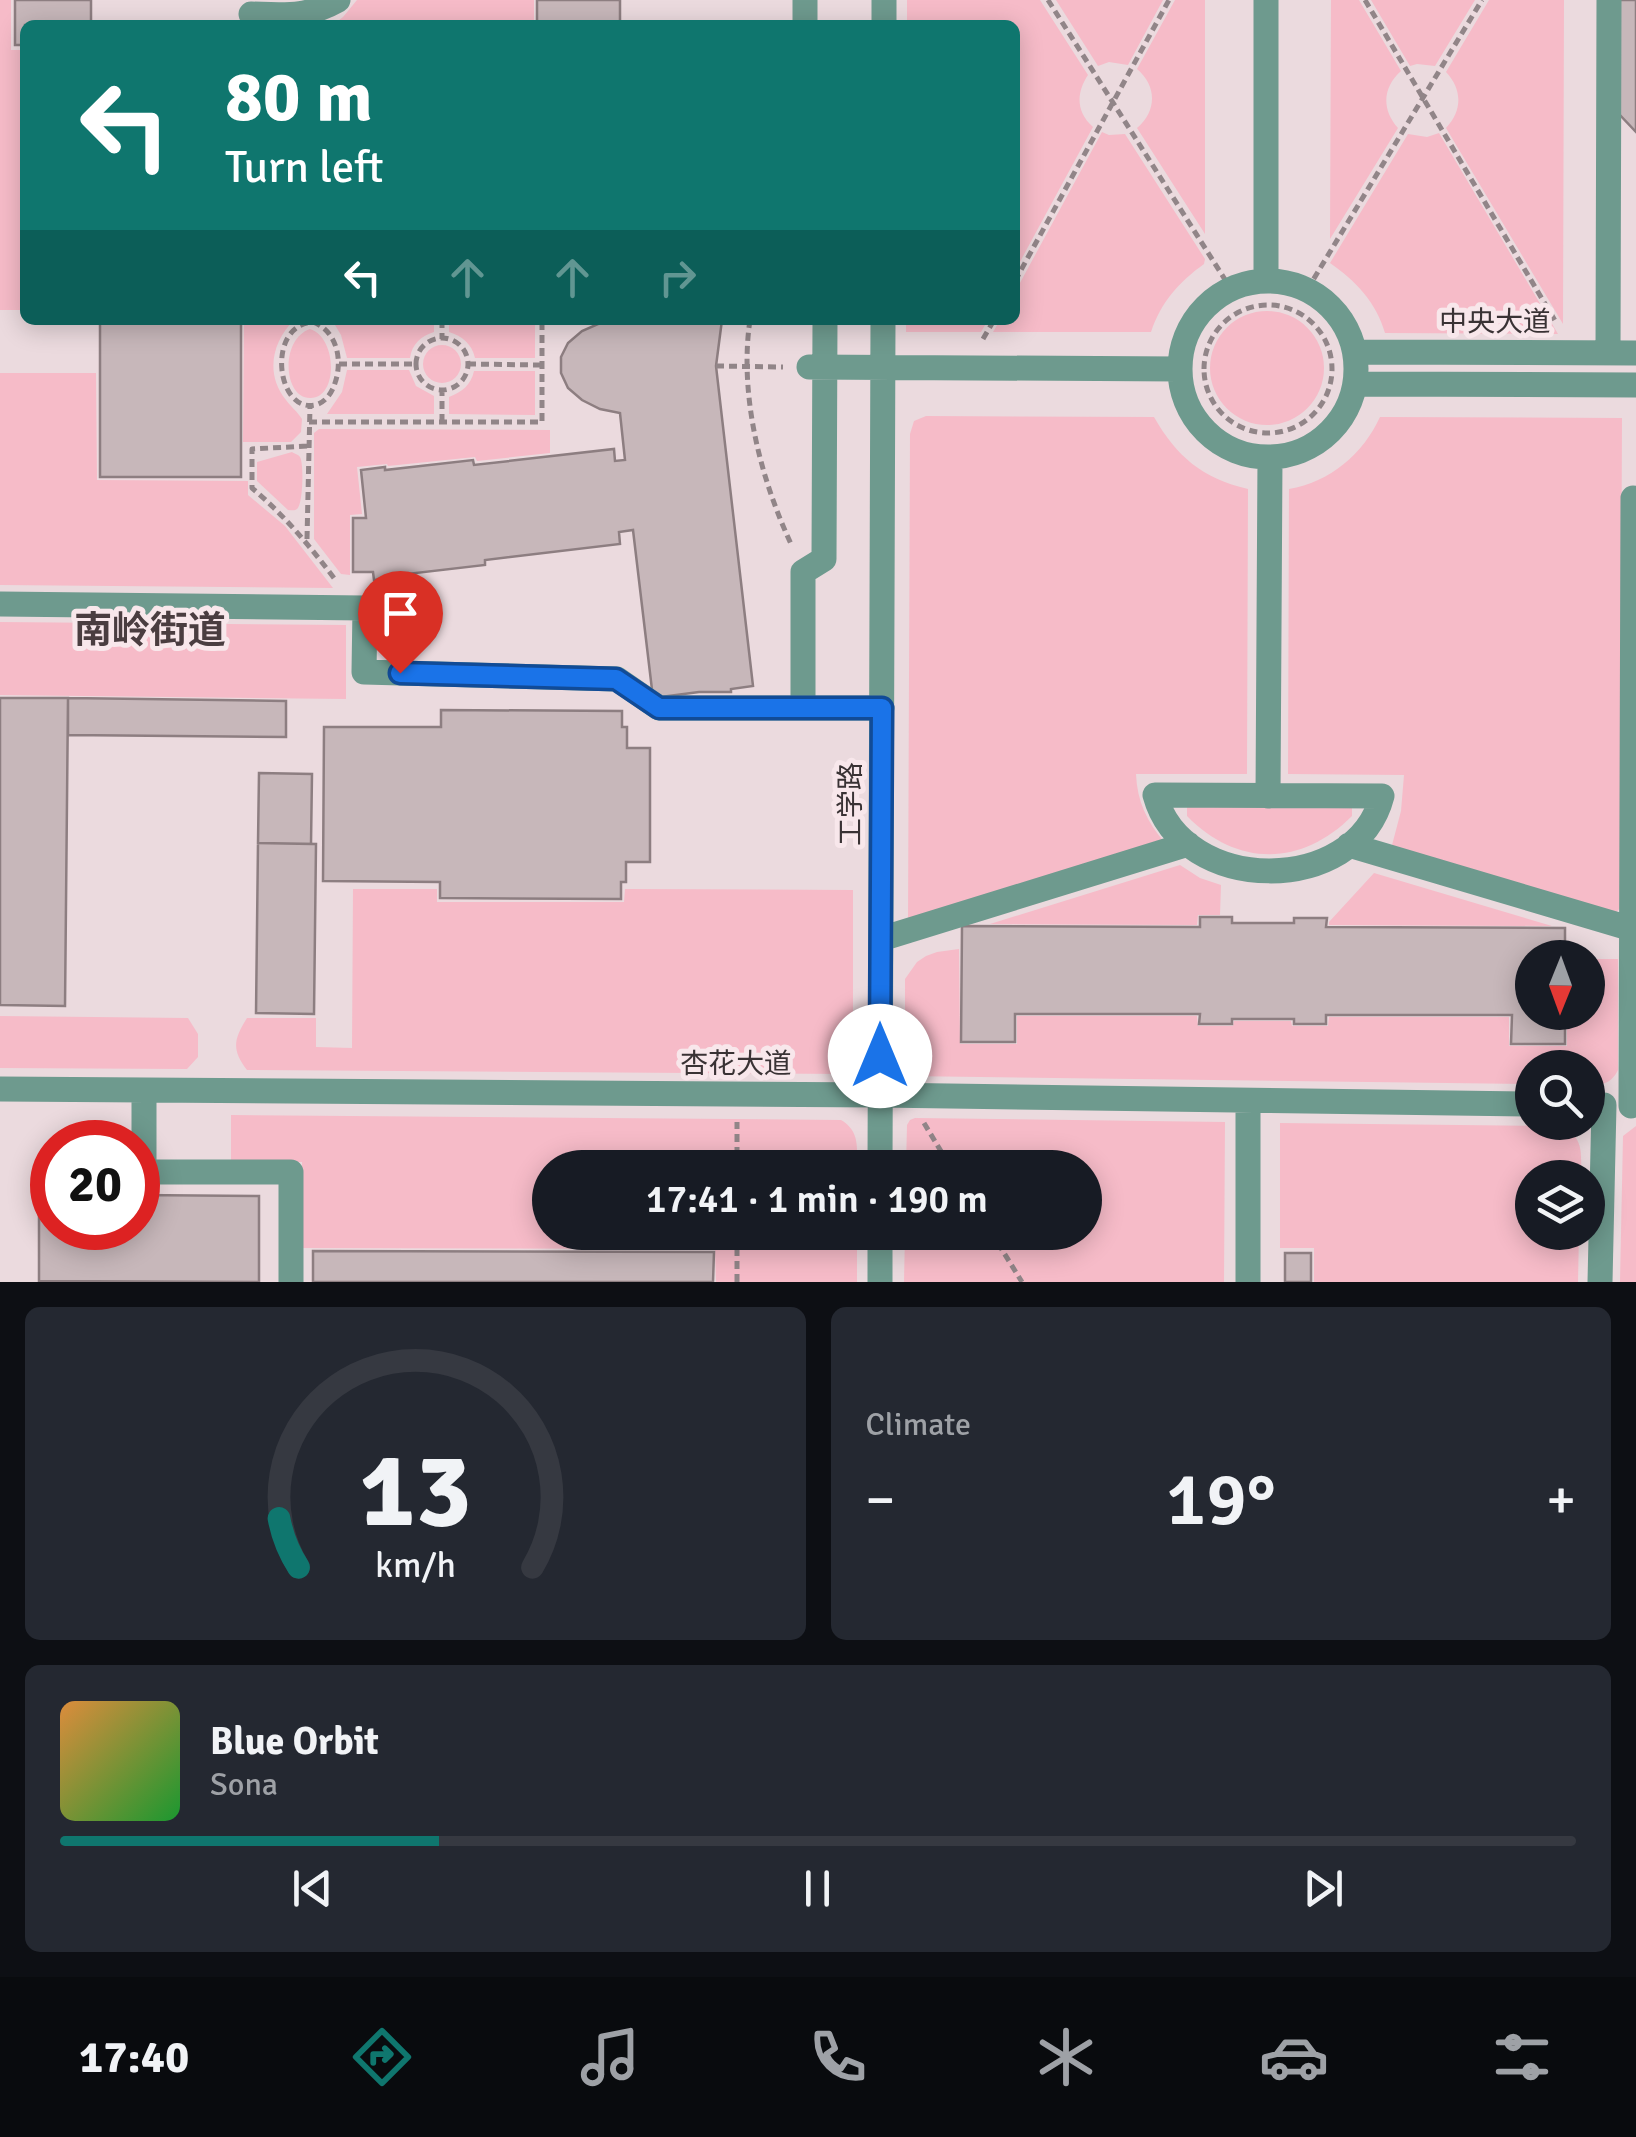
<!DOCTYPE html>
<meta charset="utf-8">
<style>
body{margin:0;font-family:Signika,"Noto Sans SC",sans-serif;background:#242831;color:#f1f3f6;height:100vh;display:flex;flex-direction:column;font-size:38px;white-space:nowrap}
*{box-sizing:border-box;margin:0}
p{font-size:32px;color:#9ea1a6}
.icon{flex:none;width:55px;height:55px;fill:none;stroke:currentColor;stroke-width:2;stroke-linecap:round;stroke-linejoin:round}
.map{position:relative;height:1282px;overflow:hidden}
.side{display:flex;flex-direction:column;gap:25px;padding:25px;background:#0d0f14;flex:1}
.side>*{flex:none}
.banner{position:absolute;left:20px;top:20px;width:1000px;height:305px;border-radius:15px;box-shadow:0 5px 25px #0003;background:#0f766e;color:#fff;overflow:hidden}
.needle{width:65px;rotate:181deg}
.controls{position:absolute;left:1515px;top:940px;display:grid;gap:20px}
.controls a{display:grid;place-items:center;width:90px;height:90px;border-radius:50%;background:#171b24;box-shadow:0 5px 25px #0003;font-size:50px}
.speed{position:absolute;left:30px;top:1120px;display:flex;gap:20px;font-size:50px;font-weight:700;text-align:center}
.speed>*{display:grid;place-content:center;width:130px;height:130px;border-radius:50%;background:#171b24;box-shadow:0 5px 25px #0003;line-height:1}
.speed .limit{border:15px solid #d22;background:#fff;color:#111}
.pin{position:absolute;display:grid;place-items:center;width:85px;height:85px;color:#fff;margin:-102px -42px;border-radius:50% 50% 50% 0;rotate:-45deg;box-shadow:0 0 10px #0007}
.pin .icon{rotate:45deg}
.me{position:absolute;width:110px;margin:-55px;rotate:0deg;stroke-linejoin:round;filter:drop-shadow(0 0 8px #0008)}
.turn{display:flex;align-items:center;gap:35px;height:210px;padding:0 40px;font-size:45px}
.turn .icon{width:130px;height:130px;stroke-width:2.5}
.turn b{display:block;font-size:70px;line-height:85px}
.lanes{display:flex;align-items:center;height:95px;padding:0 40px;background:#0003;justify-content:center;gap:50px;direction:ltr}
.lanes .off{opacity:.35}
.big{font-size:75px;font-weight:600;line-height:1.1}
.side .tile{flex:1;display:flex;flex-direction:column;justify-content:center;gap:15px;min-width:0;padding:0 35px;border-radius:15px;background:#242831}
.side .dial{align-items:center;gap:0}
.dial svg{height:260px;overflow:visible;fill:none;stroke:#363941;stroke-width:7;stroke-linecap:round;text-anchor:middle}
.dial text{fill:#f1f3f6;stroke:none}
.song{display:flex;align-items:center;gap:30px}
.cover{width:120px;height:120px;border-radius:15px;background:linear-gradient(135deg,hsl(30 70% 55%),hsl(130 70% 35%))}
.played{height:10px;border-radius:5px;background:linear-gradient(90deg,#0f766e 25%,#363941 25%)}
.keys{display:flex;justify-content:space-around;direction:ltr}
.heat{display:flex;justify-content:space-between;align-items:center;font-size:55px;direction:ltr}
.side .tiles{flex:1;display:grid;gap:25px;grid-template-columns:1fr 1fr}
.tile:last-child{grid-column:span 2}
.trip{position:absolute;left:532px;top:1150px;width:570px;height:100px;border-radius:50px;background:#171b24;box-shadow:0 5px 25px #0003;font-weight:600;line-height:100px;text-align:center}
.menu{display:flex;height:160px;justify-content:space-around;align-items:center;background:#090b0e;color:#9ea1a6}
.menu .icon{width:70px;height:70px}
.menu .on{color:#0f766e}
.menu b{font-size:45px;color:#f1f3f6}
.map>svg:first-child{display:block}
.green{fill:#f6bbc8}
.building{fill:#c7b7ba;stroke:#8d7e81;stroke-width:2.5}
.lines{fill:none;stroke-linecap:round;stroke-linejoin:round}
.path{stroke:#918588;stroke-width:5;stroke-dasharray:8 5;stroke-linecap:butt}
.minor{stroke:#6e9a8e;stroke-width:25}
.route-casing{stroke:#114b97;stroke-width:25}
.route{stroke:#1a73e8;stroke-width:18}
.labels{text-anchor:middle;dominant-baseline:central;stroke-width:10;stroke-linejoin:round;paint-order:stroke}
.street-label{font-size:28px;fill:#393234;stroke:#f8e7eb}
.district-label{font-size:38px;font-weight:bold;fill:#4a3d40;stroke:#f8e7eb}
</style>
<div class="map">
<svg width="1636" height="1282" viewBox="0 0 1636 1282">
<rect width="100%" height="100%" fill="#ebdade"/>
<path class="green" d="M0,0H11V50H24L25,310H0Z
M357,0H534V25H333L343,17Z
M907,0H1040L1088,75C1076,93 1076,112 1093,127L1015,271V25H907Z
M1056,0H1163L1128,65L1109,62L1098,66Z
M1175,0H1205V234L1137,128C1157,111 1157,86 1137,69Z
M1331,0H1359L1401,71C1383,87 1381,109 1398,128L1330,239Z
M1371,0H1475L1435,66L1417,64L1410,66Z
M1489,0H1564L1563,324L1446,128C1463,110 1462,89 1446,72Z
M1102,132L1109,135L1125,134L1205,259L1204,264C1179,282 1161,302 1151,332H993L1000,320H1015V292Z
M1439,133L1558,334L1385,333C1376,302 1356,281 1330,263L1408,134L1427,137Z
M1210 368a57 57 0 1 1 114 0a57 57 0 1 1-114 0Z
M244,320H294C272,342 265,374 286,400C291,407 297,411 302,419L301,432L291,442H243Z
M332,320H434V332C421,336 412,344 410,358H347L341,335Z
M449,320H535V358H475C472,344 462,336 449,332Z
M906,320H988L981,332H906Z
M310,329C338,338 338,399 310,398C283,398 280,339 310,329Z
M423 364a19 19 0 1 1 38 0a19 19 0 1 1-38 0Z
M347,370H409L416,386L434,396V414H327L342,392Z
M474,371H535V415L449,414V397C462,392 471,385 474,371Z
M0,373H96L97,480L248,481V495L285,526L333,588L0,585Z
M926,416L1154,417C1177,457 1202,478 1248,489L1247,774H1136C1137,801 1147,822 1165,843L908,922L910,434L914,421Z
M1380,417L1622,418L1620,908L1614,915L1391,849L1401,811L1404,775L1288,774L1289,489C1330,482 1363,454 1380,417Z
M319,429L550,430V453L477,461L475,457L388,466L387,464L357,467L362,514L350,515V575L341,574L314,539V433Z
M292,452C295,454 298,454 300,457C304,463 303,505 297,509C295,511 291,510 288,510L257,481V462Z
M0,622L346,625V699L0,695Z
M1187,803L1352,804V816C1301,867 1237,867 1187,816Z
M1180,865L1200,878L1221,885L1220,915H1198L1197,925L990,924Z
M1374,873L1552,926L1329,925V922Z
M353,889H437V902H624L625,889L853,890V1074L247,1070C231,1049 234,1039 247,1018H316V1047L352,1048Z
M959,949L960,1044H1017V1016H1197L1198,1026H1233L1234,1021H1291L1292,1026H1328L1329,1017H1509V1046H1567V1013L1588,1012V959H1618V1070C1611,1084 1602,1085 1588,1085V1068H1532V1084L905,1076V979L917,962L926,956L937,952Z
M0,1016L188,1018L198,1034V1057L187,1069L0,1068Z
M231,1115L841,1120C860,1131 857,1148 857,1167L550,1168V1232L857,1233V1282H716L715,1249L302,1248V1162L231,1161Z
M915,1118L1225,1122L1224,1282H904L905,1233L1085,1232V1168L906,1167L907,1125L910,1120Z
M1280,1123L1560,1126C1585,1136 1581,1155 1581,1177L1532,1178V1232L1579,1233L1578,1282H1314V1248H1280Z
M1636,1126V1282H1620L1623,1136Z"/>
<path class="building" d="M15,0H91V25H25V45H15Z
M537,0H620V25H537Z
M1619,0H1636V132L1619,114Z
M607,320H722L716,366L753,686L731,689V692H699L653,698L633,530L619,532L620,544L485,560V565L398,575V578L374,580L373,572H353V518H366L361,470L385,467V470L473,460L474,465L614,449L615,461L625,460L620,413L600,409L582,400L568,388L561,373V357L568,343L582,331Z
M100,321L241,322V477H100Z
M0,698H68L65,1006L0,1005Z
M68,698L286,701V737L68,735Z
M441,710L622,711V727H627V748H650V862H626V882H621V899L440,898V882L323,881L324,727H441Z
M259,773L312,774L311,844L258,843Z
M258,843L316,844L314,1014L256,1013Z
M1200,917H1232V923H1294V918H1327L1326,927L1565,928V958H1532V1012H1565V1044H1511L1512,1015H1326V1024H1294V1019H1232V1024H1199L1200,1014H1015V1042H961L962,926L1200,927Z
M39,1195H52V1228H138V1195L259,1196V1282L39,1281Z
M313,1251L714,1252L713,1282H313Z
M1285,1253H1311V1282H1285Z"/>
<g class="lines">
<path class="path" d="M1048,0L1231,289
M1365,0L1557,324
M1015,281L1169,0
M1307,290L1482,0
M1204 369a64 64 0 1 1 128 0a64 64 0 1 1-128 0Z
M442,320V339
M750,320C739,394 760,478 792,546
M313,322C337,331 343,360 335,383C332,393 325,403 315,405C276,413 266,325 313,322Z
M416 364a26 26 0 1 1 52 0a26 26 0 1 1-52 0Z
M983,339L994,320
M339,364H416
M468,364L542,365
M716,366L783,367
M309,422H542V320
M442,422V390
M307,446L252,449V488C284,515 309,545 334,578
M307,539L310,406
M924,1123L951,1168
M737,1168V1122
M991,1232L1022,1282
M737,1282V1232"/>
<path class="minor" d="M251,14C286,15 306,18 338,0
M805,25V0
M884,25V0
M1180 369a88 88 0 1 1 176 0a88 88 0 1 1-176 0Z
M1266,281V0
M1355,352L1636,353
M1608,353L1609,0
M809,367L1179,369
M1355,384L1636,385
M0,604L365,608L364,672L617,679L659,708H882
M803,708V572L824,559L825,320
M1155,795L1382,796C1356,897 1182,895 1155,795Z
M1268,796L1270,457
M1349,845L1632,929
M881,939L1188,844
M0,1089L880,1095L1532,1104
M144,1091V1172H291V1282
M1631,1106L1633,498
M880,1168L883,320
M880,1282V1232
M1248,1282V1101
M1600,1282L1604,1105"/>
</g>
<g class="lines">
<g class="route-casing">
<path id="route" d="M400,673L616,679L659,708H882L880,1056"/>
</g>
<use href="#route" class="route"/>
</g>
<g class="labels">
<g class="street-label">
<text x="1495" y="322">中央大道</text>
<text transform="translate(851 804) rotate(-90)">工学路</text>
<text x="736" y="1064">杏花大道</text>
</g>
<g class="district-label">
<text x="150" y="630">南岭街道</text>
</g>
</g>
</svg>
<div class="controls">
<a><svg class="needle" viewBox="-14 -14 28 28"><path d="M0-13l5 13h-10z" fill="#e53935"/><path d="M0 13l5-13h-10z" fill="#9ea1a6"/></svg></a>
<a><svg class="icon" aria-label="search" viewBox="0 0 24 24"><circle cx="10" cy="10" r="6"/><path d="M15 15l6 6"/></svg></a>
<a><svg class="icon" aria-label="layers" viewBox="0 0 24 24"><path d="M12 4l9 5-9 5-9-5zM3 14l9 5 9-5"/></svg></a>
</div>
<div class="speed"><div class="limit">20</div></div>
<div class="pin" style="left:400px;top:673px;background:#d93025"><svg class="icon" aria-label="arrive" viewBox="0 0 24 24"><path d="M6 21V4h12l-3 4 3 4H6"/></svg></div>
<svg class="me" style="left:880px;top:1056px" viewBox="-20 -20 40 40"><circle r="19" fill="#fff"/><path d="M0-13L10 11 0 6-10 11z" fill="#1a73e8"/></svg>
<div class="trip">17:41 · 1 min · 190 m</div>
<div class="banner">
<div class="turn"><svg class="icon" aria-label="left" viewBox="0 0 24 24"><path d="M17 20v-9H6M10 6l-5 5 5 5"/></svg><div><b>80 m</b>Turn left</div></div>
<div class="lanes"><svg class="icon" aria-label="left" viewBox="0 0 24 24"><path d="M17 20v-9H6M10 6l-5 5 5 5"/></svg><svg class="icon off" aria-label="ahead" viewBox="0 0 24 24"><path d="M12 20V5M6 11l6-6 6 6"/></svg><svg class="icon off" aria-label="ahead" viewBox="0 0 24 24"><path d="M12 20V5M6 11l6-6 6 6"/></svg><svg class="icon off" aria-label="right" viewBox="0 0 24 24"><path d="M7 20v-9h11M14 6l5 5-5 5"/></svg></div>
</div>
</div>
<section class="side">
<div class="tiles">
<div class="tile dial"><svg viewBox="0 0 100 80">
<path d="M14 69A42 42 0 1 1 86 69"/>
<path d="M14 69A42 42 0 0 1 8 54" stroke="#0f766e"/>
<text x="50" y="56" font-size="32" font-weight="700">13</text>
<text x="50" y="72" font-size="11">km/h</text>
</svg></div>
<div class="tile"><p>Climate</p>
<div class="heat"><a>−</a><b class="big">19°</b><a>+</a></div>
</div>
<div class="tile">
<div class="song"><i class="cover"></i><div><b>Blue Orbit</b><p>Sona</p></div></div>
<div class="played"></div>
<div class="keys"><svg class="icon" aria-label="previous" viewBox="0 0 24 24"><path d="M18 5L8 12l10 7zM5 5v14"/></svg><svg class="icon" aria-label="pause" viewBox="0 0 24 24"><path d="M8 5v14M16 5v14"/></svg><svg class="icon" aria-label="next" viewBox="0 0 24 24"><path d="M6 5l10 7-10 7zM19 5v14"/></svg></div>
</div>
</div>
</section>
<nav class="menu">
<b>17:40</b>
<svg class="icon on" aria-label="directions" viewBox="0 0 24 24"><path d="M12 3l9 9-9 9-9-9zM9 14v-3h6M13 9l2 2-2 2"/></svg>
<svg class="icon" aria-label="music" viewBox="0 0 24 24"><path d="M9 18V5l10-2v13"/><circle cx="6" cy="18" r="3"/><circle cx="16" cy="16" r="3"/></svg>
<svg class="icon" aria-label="phone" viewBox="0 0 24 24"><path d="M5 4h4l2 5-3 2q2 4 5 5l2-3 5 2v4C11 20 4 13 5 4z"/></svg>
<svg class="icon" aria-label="climate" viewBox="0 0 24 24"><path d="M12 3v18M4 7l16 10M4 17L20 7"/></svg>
<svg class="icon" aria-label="car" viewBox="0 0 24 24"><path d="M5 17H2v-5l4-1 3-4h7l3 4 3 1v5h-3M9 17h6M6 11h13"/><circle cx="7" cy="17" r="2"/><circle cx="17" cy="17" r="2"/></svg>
<svg class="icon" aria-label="filters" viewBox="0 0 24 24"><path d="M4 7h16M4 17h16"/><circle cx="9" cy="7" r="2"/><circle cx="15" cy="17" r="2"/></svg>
</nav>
